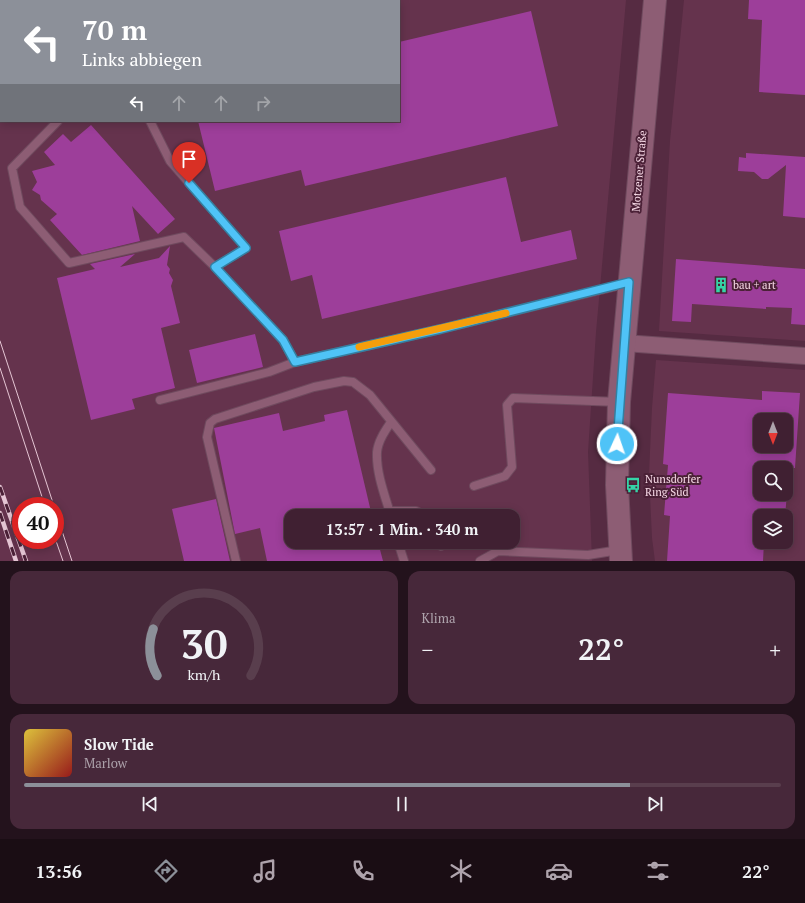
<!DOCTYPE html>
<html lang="de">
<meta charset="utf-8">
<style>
body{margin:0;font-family:"PT Serif",serif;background:#47283a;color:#f1f3f6;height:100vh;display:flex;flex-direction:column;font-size:15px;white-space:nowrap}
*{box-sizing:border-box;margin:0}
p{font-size:13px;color:#aea3ac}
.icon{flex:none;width:22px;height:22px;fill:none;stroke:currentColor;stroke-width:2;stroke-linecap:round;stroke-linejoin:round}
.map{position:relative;height:561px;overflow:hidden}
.side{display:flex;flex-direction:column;gap:10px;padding:10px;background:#23121c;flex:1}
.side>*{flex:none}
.top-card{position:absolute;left:0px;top:0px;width:400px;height:122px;box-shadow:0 2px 10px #0003,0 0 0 1px #593e4d;background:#8c9099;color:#fff;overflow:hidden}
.needle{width:26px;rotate:180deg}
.buttons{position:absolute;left:753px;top:413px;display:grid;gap:8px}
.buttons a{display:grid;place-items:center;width:40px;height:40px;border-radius:8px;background:#402032;box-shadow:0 2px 10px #0003,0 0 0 1px #593e4d;font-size:20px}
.speed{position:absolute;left:12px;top:497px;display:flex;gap:8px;font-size:20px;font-weight:700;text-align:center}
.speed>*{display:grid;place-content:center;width:52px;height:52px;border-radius:50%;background:#402032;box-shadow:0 2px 10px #0003,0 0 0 1px #593e4d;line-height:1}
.speed .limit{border:6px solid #d22;background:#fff;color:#111}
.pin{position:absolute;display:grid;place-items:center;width:34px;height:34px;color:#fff;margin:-41px -17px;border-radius:50% 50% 50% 0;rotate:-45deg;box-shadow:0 0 4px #0007}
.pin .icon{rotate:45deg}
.me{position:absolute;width:44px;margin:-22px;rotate:3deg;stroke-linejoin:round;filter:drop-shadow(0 0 3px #0008)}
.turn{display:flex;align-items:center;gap:14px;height:84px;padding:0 16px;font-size:18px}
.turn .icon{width:52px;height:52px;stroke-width:2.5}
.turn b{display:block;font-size:28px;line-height:34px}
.lanes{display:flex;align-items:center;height:38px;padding:0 16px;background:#0003;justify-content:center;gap:20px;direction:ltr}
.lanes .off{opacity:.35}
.big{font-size:30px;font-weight:700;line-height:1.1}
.side .widget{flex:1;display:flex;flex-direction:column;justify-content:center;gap:6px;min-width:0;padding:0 14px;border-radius:12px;background:#47283a}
.side .dial{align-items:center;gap:0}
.dial svg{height:104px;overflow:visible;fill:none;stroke:#593e4d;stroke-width:7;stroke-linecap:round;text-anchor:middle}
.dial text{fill:#f1f3f6;stroke:none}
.song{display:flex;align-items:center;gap:12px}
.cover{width:48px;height:48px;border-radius:6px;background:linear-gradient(135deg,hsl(50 70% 55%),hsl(0 70% 35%))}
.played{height:4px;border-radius:2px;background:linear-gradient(90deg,#8c9099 80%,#593e4d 80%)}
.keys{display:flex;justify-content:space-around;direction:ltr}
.heat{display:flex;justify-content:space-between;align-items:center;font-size:22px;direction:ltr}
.side .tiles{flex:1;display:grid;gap:10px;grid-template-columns:1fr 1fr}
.widget:last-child{grid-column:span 2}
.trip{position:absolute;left:284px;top:509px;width:236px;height:40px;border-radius:12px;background:#402032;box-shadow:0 2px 10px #0003,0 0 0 1px #593e4d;font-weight:700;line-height:40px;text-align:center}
.tabs{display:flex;height:64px;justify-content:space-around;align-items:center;background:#1a0d14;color:#aea3ac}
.tabs .icon{width:28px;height:28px}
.tabs .on{color:#8c9099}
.tabs b{font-size:18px;color:#f1f3f6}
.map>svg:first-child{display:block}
.built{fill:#65334d;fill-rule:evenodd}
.building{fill:#9d3e9a;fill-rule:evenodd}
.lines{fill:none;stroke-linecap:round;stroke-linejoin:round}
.lane-casing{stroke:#6f4a5e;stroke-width:10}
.street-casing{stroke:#6f4a5e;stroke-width:18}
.secondary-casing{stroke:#6f4a5e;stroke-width:24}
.lane{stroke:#8d5d74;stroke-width:8}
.street{stroke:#8d5d74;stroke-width:16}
.secondary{stroke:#8d5d74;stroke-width:22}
.tram{stroke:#e5c6d4;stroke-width:1}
.rail-casing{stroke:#e5c6d4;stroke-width:4.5}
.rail{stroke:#4b2137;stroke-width:3;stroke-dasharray:9;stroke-linecap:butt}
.route-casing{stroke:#337fa1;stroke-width:10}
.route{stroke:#4fc3f7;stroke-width:7}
.slow{stroke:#f59e0b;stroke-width:7}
.labels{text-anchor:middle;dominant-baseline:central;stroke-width:4;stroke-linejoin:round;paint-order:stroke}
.street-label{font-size:11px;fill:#f8dbe8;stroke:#4b2137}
.poi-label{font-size:11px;fill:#f8dbe8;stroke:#4b2137;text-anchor:start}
</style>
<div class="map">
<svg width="805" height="561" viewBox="0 0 805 561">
<rect width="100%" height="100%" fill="#562b42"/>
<path class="built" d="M0,0H626L596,332L588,452L592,561H0ZM1,1H399V121H1ZM21,506H55V540H21ZM291,516H513V542H291Z
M684,0H805V341L659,331L670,141Z
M656,360L805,370V561H655L652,538L649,474L652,408ZM760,420H786V446H760ZM760,468H786V494H760ZM760,516H786V542H760Z"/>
<path class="building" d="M749,0H805V95L759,92L762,20L748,19Z
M531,11L558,126L305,186L301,170L215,191L198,121H399V42Z
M91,125L175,219L158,234L132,206L140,241L82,255L50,220L57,214L41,200L40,195L32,190L37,182L32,171L55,165L44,152L63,134L71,142Z
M746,153L805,157V218L783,216L786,165L768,179H762L754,172L738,171L739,157L746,158Z
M506,177L521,242L571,230L577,259L322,319L312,275L291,281L279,231Z
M170,246L167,265L170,269L169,273L173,280L171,286L180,323L161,328L175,388L132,399L135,409L91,420L57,278L95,269L90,264L135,254L120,267L159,258Z
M676,259L805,269V325L791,324L792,308L766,307V309L692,304L691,322L672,321Z
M255,334L263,367L197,383L189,350Z
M762,391L800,393L795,468H760V494H787L785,516H760V542H764L763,561H667L670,516L664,515L668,465L663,464L668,393L762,400ZM760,420H786V446H760Z
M347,410L372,516H349L347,508L312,516H291V542H378L383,561H267L260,528L235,534L214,428L279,413L283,431L325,421L324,415Z
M216,499L230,561H184L172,509Z"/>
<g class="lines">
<g class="lane-casing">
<path id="lane" d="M58,121L12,168L20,207L69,263L184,237L215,267L283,340L295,362
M150,121L170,161L246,248L215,267
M160,400L269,372L295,362L441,329L629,283
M474,486L505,476L512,467L507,405L513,398L619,402
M390,511H416L426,516
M391,516C385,496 376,473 377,452C378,441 385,431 391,422
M398,542L404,561
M439,542L441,546
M236,561L207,437L210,423L215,419L314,387L344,381L353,382L370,395L431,470
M480,561L498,551L588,555L619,550"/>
</g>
<g class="street-casing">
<path id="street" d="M624,343L805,356"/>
</g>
<g class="secondary-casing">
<path id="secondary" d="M621,561L617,485L619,402L655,0"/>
</g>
<use href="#lane" class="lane"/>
<use href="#street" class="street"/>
<use href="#secondary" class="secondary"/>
<path class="tram" d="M0,341L54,506
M0,368L45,506
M55,510L72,561
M55,538L63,561"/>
<g class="rail-casing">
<path id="rail" d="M0,487L26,561
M0,513L16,561"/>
</g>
<use href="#rail" class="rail"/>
</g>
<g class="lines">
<g class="route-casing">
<path id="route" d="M189,183L246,248L215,267L283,340L295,362L441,329L629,282L617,444"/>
</g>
<use href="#route" class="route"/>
<path class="slow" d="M359,347L506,313"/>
</g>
<defs>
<g id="building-bare" transform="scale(1.2)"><path d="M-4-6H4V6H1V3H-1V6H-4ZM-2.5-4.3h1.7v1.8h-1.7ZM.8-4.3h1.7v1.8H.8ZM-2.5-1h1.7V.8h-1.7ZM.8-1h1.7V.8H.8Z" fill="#35d4a7" stroke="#4b2137" stroke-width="2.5" paint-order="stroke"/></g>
<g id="bus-bare" transform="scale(1.2)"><path d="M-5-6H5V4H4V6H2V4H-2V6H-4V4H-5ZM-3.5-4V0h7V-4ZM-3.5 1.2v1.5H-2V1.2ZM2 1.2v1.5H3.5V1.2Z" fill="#35d4a7" stroke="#4b2137" stroke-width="2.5" paint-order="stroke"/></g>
</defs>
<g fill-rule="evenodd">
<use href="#building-bare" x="721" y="285"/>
<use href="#bus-bare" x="633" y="485"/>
</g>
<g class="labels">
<g class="street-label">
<text transform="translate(639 171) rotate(-85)">Motzener Straße</text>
</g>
<g class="poi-label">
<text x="733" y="285">bau + art</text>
<text x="645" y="479">Nunsdorfer<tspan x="645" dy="13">Ring Süd</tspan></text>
</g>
</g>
</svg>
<div class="buttons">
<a><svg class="needle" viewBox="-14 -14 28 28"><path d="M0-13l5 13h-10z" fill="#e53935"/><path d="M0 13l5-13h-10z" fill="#aea3ac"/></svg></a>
<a><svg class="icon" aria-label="search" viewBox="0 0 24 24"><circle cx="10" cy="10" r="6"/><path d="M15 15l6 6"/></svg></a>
<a><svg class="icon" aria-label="layers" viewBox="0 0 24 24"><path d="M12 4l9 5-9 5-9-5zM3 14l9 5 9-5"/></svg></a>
</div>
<div class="speed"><div class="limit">40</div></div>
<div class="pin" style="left:189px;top:183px;background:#d93025"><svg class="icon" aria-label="arrive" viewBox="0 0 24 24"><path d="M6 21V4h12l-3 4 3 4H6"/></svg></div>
<svg class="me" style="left:617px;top:444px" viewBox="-20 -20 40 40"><circle r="17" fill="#4fc3f7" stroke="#fff" stroke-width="3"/><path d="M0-11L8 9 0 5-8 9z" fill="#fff"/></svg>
<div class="trip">13:57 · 1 Min. · 340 m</div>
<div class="top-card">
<div class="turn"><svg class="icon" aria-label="left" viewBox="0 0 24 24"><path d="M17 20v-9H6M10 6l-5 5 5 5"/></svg><div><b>70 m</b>Links abbiegen</div></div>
<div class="lanes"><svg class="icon" aria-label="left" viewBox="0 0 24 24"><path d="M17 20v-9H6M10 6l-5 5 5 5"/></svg><svg class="icon off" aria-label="ahead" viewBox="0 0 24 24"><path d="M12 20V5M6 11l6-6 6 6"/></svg><svg class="icon off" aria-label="ahead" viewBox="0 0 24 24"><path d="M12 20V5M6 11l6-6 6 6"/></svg><svg class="icon off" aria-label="right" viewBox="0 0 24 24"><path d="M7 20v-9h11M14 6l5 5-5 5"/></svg></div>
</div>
</div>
<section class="side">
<div class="tiles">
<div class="widget dial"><svg viewBox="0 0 100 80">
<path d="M14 69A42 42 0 1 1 86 69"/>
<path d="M14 69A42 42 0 0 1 11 33" stroke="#8c9099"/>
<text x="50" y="56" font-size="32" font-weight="700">30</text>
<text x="50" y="72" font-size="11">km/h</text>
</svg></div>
<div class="widget"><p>Klima</p>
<div class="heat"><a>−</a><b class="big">22°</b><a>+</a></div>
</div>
<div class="widget">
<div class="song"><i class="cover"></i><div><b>Slow Tide</b><p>Marlow</p></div></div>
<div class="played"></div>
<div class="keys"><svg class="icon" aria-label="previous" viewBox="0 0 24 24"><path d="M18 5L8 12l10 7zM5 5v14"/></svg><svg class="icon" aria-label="pause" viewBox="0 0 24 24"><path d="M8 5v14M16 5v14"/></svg><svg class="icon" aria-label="next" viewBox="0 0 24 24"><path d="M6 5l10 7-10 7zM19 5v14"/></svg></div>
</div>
</div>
</section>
<nav class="tabs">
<b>13:56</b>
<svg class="icon on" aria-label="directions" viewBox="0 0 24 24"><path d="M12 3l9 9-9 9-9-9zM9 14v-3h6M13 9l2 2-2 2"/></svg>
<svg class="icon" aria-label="music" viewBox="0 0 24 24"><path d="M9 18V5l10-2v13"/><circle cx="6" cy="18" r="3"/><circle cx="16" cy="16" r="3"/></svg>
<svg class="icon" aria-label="phone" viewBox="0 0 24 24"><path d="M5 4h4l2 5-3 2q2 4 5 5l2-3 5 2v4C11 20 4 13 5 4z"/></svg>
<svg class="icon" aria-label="climate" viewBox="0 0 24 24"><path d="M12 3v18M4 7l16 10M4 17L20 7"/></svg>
<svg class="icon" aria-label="car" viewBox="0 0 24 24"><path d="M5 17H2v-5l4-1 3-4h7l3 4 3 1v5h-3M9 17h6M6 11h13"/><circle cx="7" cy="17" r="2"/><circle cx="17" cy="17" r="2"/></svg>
<svg class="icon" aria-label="filters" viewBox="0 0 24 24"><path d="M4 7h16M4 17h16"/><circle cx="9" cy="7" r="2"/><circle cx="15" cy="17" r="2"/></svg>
<b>22°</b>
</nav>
